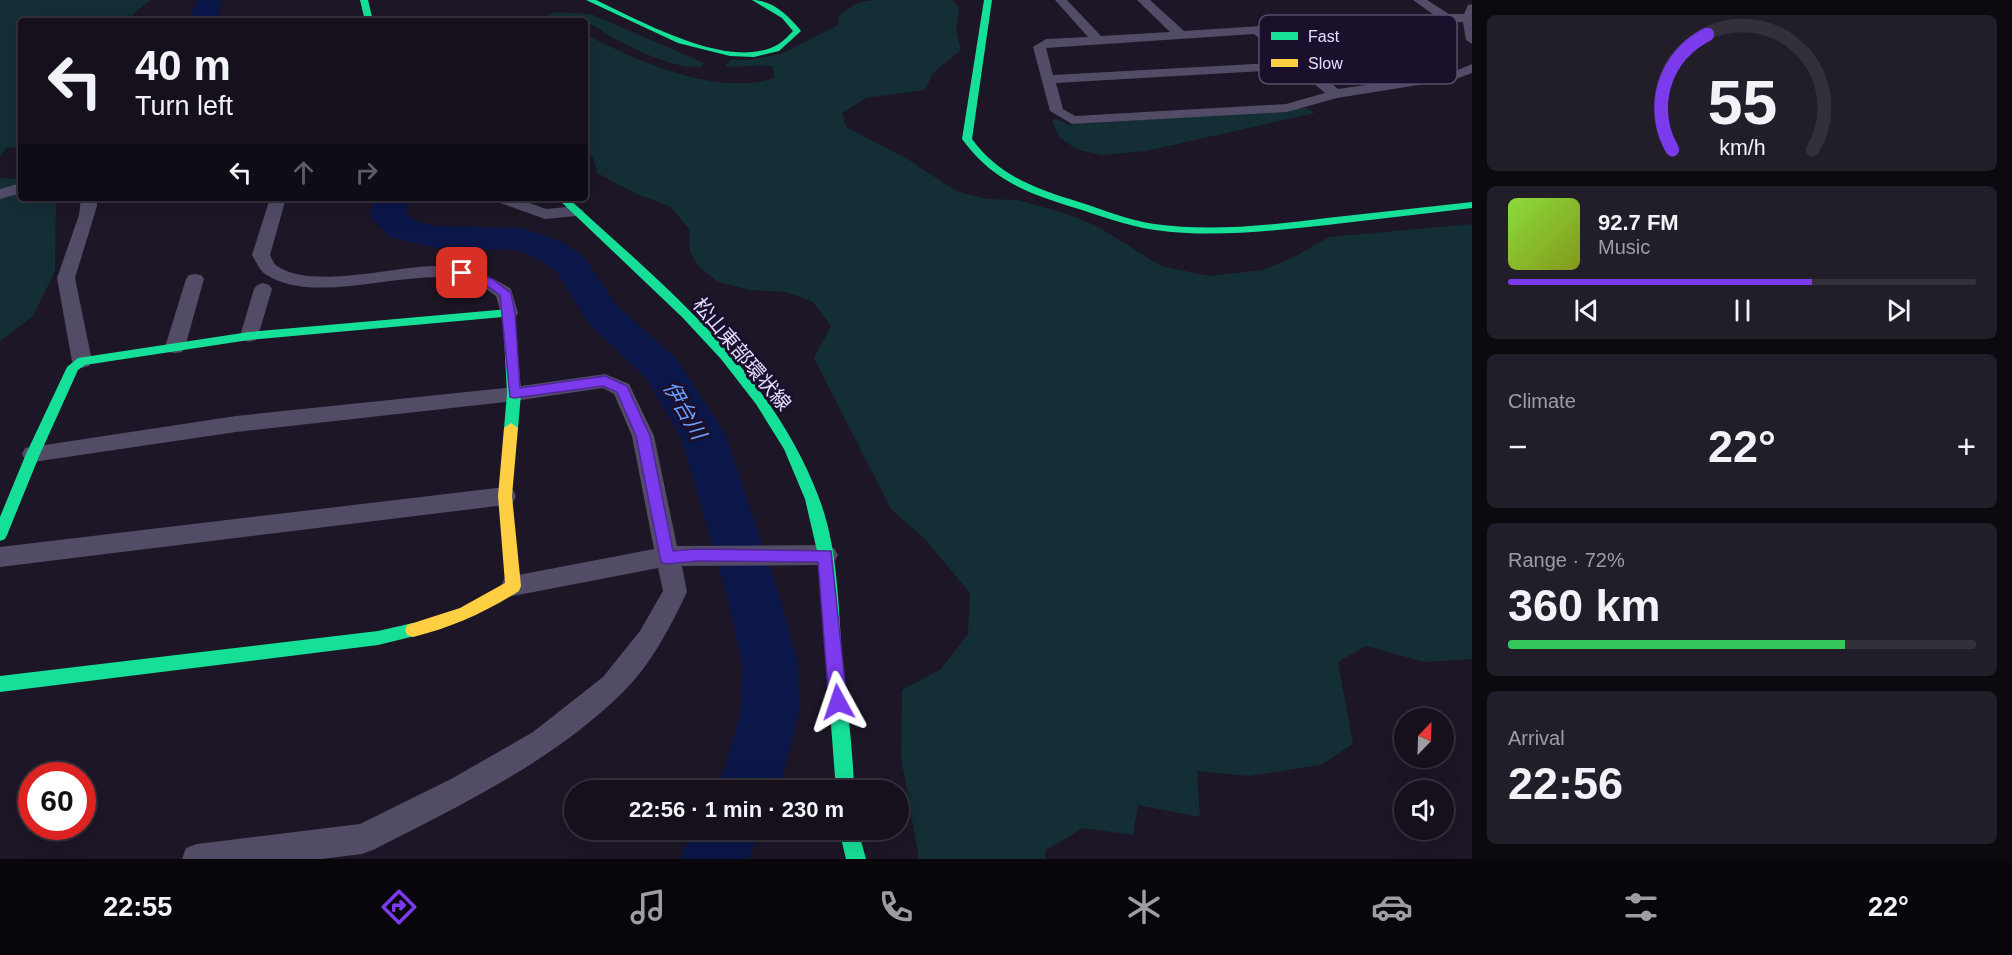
<!DOCTYPE html>
<meta charset="utf-8">
<style>
body{margin:0;font-family:Helvetica,"Noto Sans JP",sans-serif;background:#221e29;color:#f1f3f6;height:100vh;display:flex;flex-direction:column;font-size:22px;white-space:nowrap}
*{box-sizing:border-box;margin:0}
p{font-size:20px;color:#9d9da3}
.icon{flex:none;width:33px;height:33px;fill:none;stroke:currentColor;stroke-width:2;stroke-linecap:round;stroke-linejoin:round}
.map{position:relative;flex:1;overflow:hidden}
.details{display:flex;flex-direction:column;gap:15px;padding:15px;background:#0c090f;width:540px}
.details>*{flex:none}
.top-card{position:absolute;left:18px;top:18px;width:570px;height:183px;border-radius:6px;box-shadow:0 6px 24px #0002,0 0 0 2px #34303b;background:#15101c;color:#f1f3f6;overflow:hidden}
.needle{width:39px;rotate:23deg}
.controls{position:absolute;left:1394px;top:708px;display:grid;gap:12px}
.controls a{display:grid;place-items:center;width:60px;height:60px;border-radius:50%;background:#15101c;box-shadow:0 6px 24px #0002,0 0 0 2px #34303b;font-size:30px}
.speed{position:absolute;left:18px;top:762px;display:flex;gap:12px;font-size:30px;font-weight:700;text-align:center}
.speed>*{display:grid;place-content:center;width:78px;height:78px;border-radius:50%;background:#15101c;box-shadow:0 6px 24px #0002,0 0 0 2px #34303b;line-height:1}
.speed .limit{border:9px solid #d22;background:#fff;color:#111}
.pin{position:absolute;display:grid;place-items:center;width:51px;height:51px;color:#fff;margin:-26px;border-radius:12px;box-shadow:0 3px 9px #0006}
.me{position:absolute;width:66px;margin:-33px;rotate:355deg;stroke-linejoin:round;filter:drop-shadow(0 0 4px #0008)}
.turn{display:flex;align-items:center;gap:21px;height:126px;padding:0 18px;font-size:27px}
.turn .icon{width:78px;height:78px;stroke-width:2.5}
.turn b{display:block;font-size:42px;line-height:51px}
.lanes{display:flex;align-items:center;height:57px;padding:0 18px;background:#0003;justify-content:center;gap:30px;direction:ltr}
.lanes .off{opacity:.35}
.big{font-size:45px;font-weight:700;line-height:1.1}
.details .tile{flex:1;display:flex;flex-direction:column;justify-content:center;gap:9px;min-width:0;padding:0 21px;border-radius:9px;background:#221e29}
.details .dial{align-items:center;gap:0}
.dial svg{height:156px;overflow:visible;fill:none;stroke:#34303b;stroke-width:7;stroke-linecap:round;text-anchor:middle}
.dial text{fill:#f1f3f6;stroke:none}
.song{display:flex;align-items:center;gap:18px}
.cover{width:72px;height:72px;border-radius:9px;background:linear-gradient(135deg,hsl(90 70% 55%),hsl(70 70% 35%))}
.played{height:6px;border-radius:3px;background:linear-gradient(90deg,#7c3aed 65%,#34303b 65%)}
.keys{display:flex;justify-content:space-around;direction:ltr}
.heat{display:flex;justify-content:space-between;align-items:center;font-size:33px;direction:ltr}
.charge{height:9px;border-radius:4px;background:linear-gradient(90deg,#34c759 72%,#34303b 0)}
.trip{position:absolute;left:564px;top:780px;width:345px;height:60px;border-radius:30px;background:#15101c;box-shadow:0 6px 24px #0002,0 0 0 2px #34303b;font-weight:700;line-height:60px;text-align:center}
.tab-bar{display:flex;height:96px;justify-content:space-around;align-items:center;background:#08060b;color:#9d9da3}
.tab-bar .icon{width:42px;height:42px}
.tab-bar .current{color:#7c3aed}
.tab-bar b{font-size:27px;color:#f1f3f6}
main{display:flex;flex:1;min-height:0}
.map>svg:first-child{display:block}
.green{fill:#142e35}
.lines{fill:none;stroke-linecap:round;stroke-linejoin:round}
.river{fill:#0b1649;fill-rule:evenodd}
.street{fill:#524c67;fill-rule:evenodd}
.fast{fill:#16e098;fill-rule:evenodd}
.slow{fill:#ffcf43;fill-rule:evenodd}
.route{fill:#7c3aed;stroke:#51269a;stroke-width:1.5}
.labels{text-anchor:middle;dominant-baseline:central;stroke-width:6;stroke-linejoin:round;paint-order:stroke}
.street-label{font-size:20px;fill:#e6dcff;stroke:#1a102c}
.water-label{font-size:21px;font-style:italic;fill:#6a9fff;stroke:#1a102c}
.key{fill:#1a102c;stroke:#574d6b;stroke-width:1.5}
.key-label{font-size:16px;fill:#e6dcff}
</style>
<main>
<div class="map">
<svg width="1472" height="859" viewBox="0 0 1472 859">
<rect width="100%" height="100%" fill="#1c1626"/>
<path class="green" d="M0,0H151L132,15L144,21H21V147L7,148L0,157Z
M873,0H953L959,9L956,30L961,50L933,73L925,90L866,98L842,113L846,127L909,160L956,191L987,199L1017,200L1064,213L1097,226L1161,266L1209,276L1263,270L1292,258L1329,237L1472,224V659L1425,662L1366,646L1338,662L1353,744L1321,765L1249,776L1197,771L1200,817L1138,805L1133,835L1083,828L1046,850L1045,859H919L901,757L902,690L941,669L968,634L970,593L925,539L891,509L814,358L831,326L813,302L786,292L751,290L718,282L699,267L690,252L689,229L671,207L637,194L597,173L593,158L585,152V34C636,61 717,97 775,78L772,66C756,64 741,68 725,66L731,60H749L781,54L838,25L839,16L857,3Z
M555,12L591,14L704,63L700,67C674,69 633,49 610,36C602,32 595,24 585,24V21H539Z
M1306,108L1315,113L1146,151L1103,155L1078,150L1059,137L1052,120L1057,119L1070,125Z
M0,178L21,179V198H56L55,271L33,316L0,341Z"/>
<g class="lines">
<path class="river" d="M198,0H222L218,12L226,21H197L191,14Z
M374,198H408L406,213L415,221L436,226L521,228L561,241L583,256L618,307L675,357L719,424L726,436L779,595L798,663L799,712L784,771L777,790H715L725,767L741,712L742,663L727,595L681,437L645,377L590,325L556,271L535,257L516,250L436,248L403,240L390,237L370,216Z
M693,830H761L748,859H680Z"/>
<path class="street" d="M1055,0H1067L1101,36L1170,32L1137,0H1150L1184,31L1434,15L1413,0H1427L1449,14H1464L1468,5L1472,4V44L1466,40L1463,22L1268,33L1338,89L1453,72L1472,64V73L1456,79L1337,98L1287,112L1072,124L1050,111L1033,47L1046,39L1088,37ZM1254,34L1288,62L1053,75L1046,48ZM1297,69L1325,93L1286,104L1075,116L1063,109L1056,83Z
M21,183V193L0,199V189Z
M81,198H97V206L75,278L92,361L89,366L82,368L75,366L72,361L57,278L79,215Z
M270,198H286L270,255C272,259 274,264 277,266C314,291 398,264 442,266C468,267 490,275 511,289L518,313L516,317H502L496,296C487,289 476,282 464,279C406,268 314,307 265,274C259,270 256,261 252,255Z
M493,198H516L546,209L576,206L584,211L576,216L545,219L495,201Z
M195,274L201,275L204,279L185,347L182,352L175,353L168,352L165,347L186,279L189,275Z
M263,283L269,285L272,289L258,336L256,340L249,342L242,340L240,336L254,289L257,285Z
M605,374L629,384L654,436L677,546L826,545L834,548L838,555L834,562L826,565L682,566L687,592C670,628 649,668 620,695C550,763 459,806 373,850L362,854L321,859H182L186,848L197,844L360,824L453,778L533,732L603,677L640,631L663,591L658,568L513,596L504,593L501,586L504,579L513,576L654,549L632,436L614,394L603,388L514,401L236,432L33,462L25,460L22,454L25,448L236,416L514,387Z
M505,487L513,490L516,496L513,502L505,505L0,567V547Z"/>
<path class="fast" d="M360,0H368L373,21H365Z
M586,0H596C641,21 727,70 775,46C782,43 788,36 793,31L782,18L752,0C773,0 789,16 801,31L779,51L754,57L730,56L678,43Z
M984,0H992L972,139C999,176 1036,189 1079,202C1104,210 1128,220 1154,224C1211,232 1270,225 1327,218C1375,213 1424,207 1472,202V208C1424,214 1375,219 1327,225C1270,231 1212,238 1155,230C1126,226 1099,215 1072,207C1025,192 992,180 962,139Z
M557,198H568C664,286 772,372 819,498C838,548 838,602 842,655C846,700 853,745 854,790H836L818,555L805,499L784,449L756,404L721,359L682,317Z
M509,309L515,313L521,394L518,428L511,433L504,428L507,394L503,317L249,340L85,365L78,370L40,454L7,535L5,539L0,541V517L26,454L67,367L78,358L249,332Z
M413,623L419,625L421,630L419,635L378,645L0,692V676L378,631Z
M839,830H858L866,859H846Z"/>
<path class="slow" d="M511,423L518,428L512,496L521,586L519,591C486,612 451,628 413,637L407,635L405,630L407,625L460,608L505,583L498,496L504,428Z"/>
</g>
<path class="route" d="M462,269L492,279L511,293L515,313L520,388L605,376L627,386L650,436L673,551L697,549L831,551L847,702L844,708L838,710L832,708L829,702L818,562L697,561L666,564L661,562L636,436L617,392L603,386L514,398L510,397L500,295L484,284L458,275L457,273Z"/>
<g class="labels">
<g class="street-label">
<text transform="translate(742 354) rotate(50)">松山東部環状線</text>
</g>
<g class="water-label">
<text transform="translate(685 410) rotate(60)">伊台川</text>
</g>
</g>
<rect x="1259" y="15" width="198" height="69" rx="9" class="key"/>
<rect x="1271" y="32" width="27" height="8" fill="#16e098"/>
<rect x="1271" y="59" width="27" height="8" fill="#ffcf43"/>
<g class="key-label">
<text x="1308" y="42">Fast</text>
<text x="1308" y="69">Slow</text>
</g>
</svg>
<div class="controls">
<a><svg class="needle" viewBox="-14 -14 28 28"><path d="M0-13l5 13h-10z" fill="#e53935"/><path d="M0 13l5-13h-10z" fill="#9d9da3"/></svg></a>
<a><svg class="icon" aria-label="sound" viewBox="0 0 24 24"><path d="M4 9h4l5-4v14l-5-4H4zM17 9q2 3 0 6"/></svg></a>
</div>
<div class="speed"><div class="limit">60</div></div>
<div class="pin" style="left:462px;top:273px;background:#d93025"><svg class="icon" aria-label="arrive" viewBox="0 0 24 24"><path d="M6 21V4h12l-3 4 3 4H6"/></svg></div>
<svg class="me" style="left:838px;top:702px" viewBox="-20 -20 40 40"><path d="M0-17L14 15 0 8-14 15z" fill="#7c3aed" stroke="#fff" stroke-width="4"/></svg>
<div class="trip">22:56 · 1 min · 230 m</div>
<div class="top-card">
<div class="turn"><svg class="icon" aria-label="left" viewBox="0 0 24 24"><path d="M17 20v-9H6M10 6l-5 5 5 5"/></svg><div><b>40 m</b>Turn left</div></div>
<div class="lanes"><svg class="icon" aria-label="left" viewBox="0 0 24 24"><path d="M17 20v-9H6M10 6l-5 5 5 5"/></svg><svg class="icon off" aria-label="ahead" viewBox="0 0 24 24"><path d="M12 20V5M6 11l6-6 6 6"/></svg><svg class="icon off" aria-label="right" viewBox="0 0 24 24"><path d="M7 20v-9h11M14 6l5 5-5 5"/></svg></div>
</div>
</div>
<section class="details">
<div class="tile dial"><svg viewBox="0 0 100 80">
<path d="M14 69A42 42 0 1 1 86 69"/>
<path d="M14 69A42 42 0 0 1 32 10" stroke="#7c3aed"/>
<text x="50" y="56" font-size="32" font-weight="700">55</text>
<text x="50" y="72" font-size="11">km/h</text>
</svg></div>
<div class="tile">
<div class="song"><i class="cover"></i><div><b>92.7 FM</b><p>Music</p></div></div>
<div class="played"></div>
<div class="keys"><svg class="icon" aria-label="previous" viewBox="0 0 24 24"><path d="M18 5L8 12l10 7zM5 5v14"/></svg><svg class="icon" aria-label="pause" viewBox="0 0 24 24"><path d="M8 5v14M16 5v14"/></svg><svg class="icon" aria-label="next" viewBox="0 0 24 24"><path d="M6 5l10 7-10 7zM19 5v14"/></svg></div>
</div>
<div class="tile"><p>Climate</p>
<div class="heat"><a>−</a><b class="big">22°</b><a>+</a></div>
</div>
<div class="tile"><p>Range · 72%</p><b class="big">360 km</b><div class="charge"></div></div>
<div class="tile"><p>Arrival</p><b class="big">22:56</b></div>
</section>
</main>
<nav class="tab-bar">
<b>22:55</b>
<svg class="icon current" aria-label="directions" viewBox="0 0 24 24"><path d="M12 3l9 9-9 9-9-9zM9 14v-3h6M13 9l2 2-2 2"/></svg>
<svg class="icon" aria-label="music" viewBox="0 0 24 24"><path d="M9 18V5l10-2v13"/><circle cx="6" cy="18" r="3"/><circle cx="16" cy="16" r="3"/></svg>
<svg class="icon" aria-label="phone" viewBox="0 0 24 24"><path d="M5 4h4l2 5-3 2q2 4 5 5l2-3 5 2v4C11 20 4 13 5 4z"/></svg>
<svg class="icon" aria-label="climate" viewBox="0 0 24 24"><path d="M12 3v18M4 7l16 10M4 17L20 7"/></svg>
<svg class="icon" aria-label="car" viewBox="0 0 24 24"><path d="M5 17H2v-5l4-1 3-4h7l3 4 3 1v5h-3M9 17h6M6 11h13"/><circle cx="7" cy="17" r="2"/><circle cx="17" cy="17" r="2"/></svg>
<svg class="icon" aria-label="filters" viewBox="0 0 24 24"><path d="M4 7h16M4 17h16"/><circle cx="9" cy="7" r="2"/><circle cx="15" cy="17" r="2"/></svg>
<b>22°</b>
</nav>
